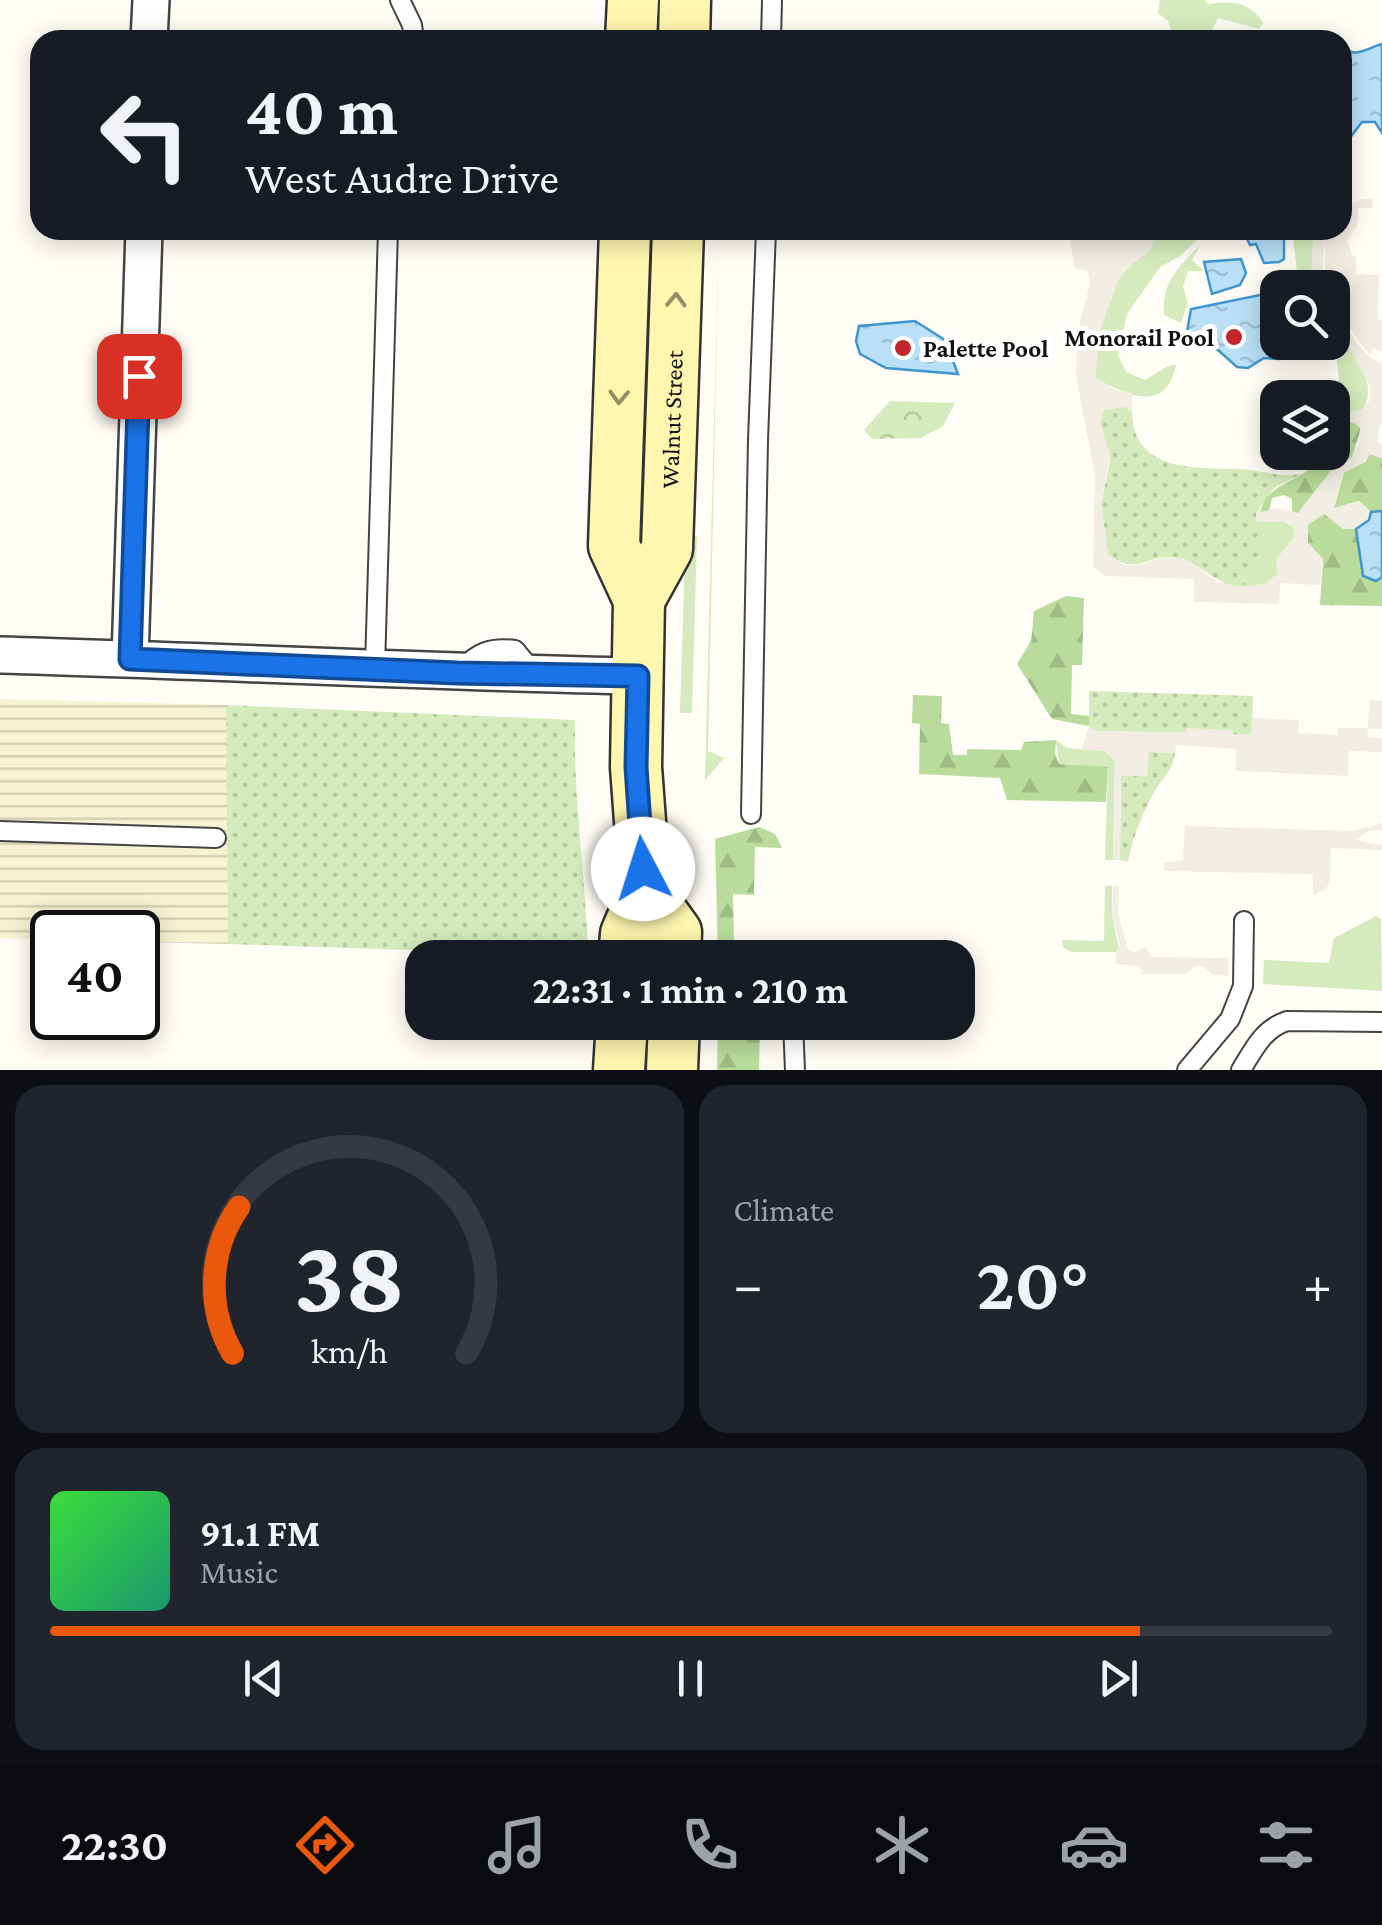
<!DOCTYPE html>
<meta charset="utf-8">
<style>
body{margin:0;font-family:"Crimson Pro",serif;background:#20242c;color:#f1f3f6;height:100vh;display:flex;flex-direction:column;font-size:38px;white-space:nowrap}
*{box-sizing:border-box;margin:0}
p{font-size:32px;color:#9ea1a6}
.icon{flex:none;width:55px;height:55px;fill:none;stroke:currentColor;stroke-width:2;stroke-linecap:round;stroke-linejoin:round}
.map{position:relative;height:1070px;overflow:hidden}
.panel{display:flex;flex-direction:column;gap:15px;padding:15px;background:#0d0f14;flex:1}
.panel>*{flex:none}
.hud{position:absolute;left:30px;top:30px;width:1322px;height:210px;border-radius:30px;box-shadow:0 5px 25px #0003;background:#171b24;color:#f1f3f6;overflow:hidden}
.controls{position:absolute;left:1260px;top:270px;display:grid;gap:20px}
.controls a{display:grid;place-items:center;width:90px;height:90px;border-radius:20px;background:#171b24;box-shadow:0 5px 25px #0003;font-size:50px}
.speed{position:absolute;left:30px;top:910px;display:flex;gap:20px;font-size:50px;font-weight:700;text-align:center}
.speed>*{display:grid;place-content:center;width:130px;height:130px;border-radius:50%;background:#171b24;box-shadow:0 5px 25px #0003;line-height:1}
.speed .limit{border:5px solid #111;border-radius:15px;background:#fff;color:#111}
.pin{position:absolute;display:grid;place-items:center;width:85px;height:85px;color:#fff;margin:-42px;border-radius:20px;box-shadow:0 5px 15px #0006}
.me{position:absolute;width:110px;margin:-55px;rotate:355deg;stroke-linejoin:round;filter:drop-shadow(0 0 8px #0008)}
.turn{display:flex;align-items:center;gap:35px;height:210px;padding:0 50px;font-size:45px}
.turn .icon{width:130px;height:130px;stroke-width:2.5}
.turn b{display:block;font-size:70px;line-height:85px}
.big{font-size:75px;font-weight:700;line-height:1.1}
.panel .tile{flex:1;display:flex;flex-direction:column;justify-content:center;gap:15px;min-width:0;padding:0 35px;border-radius:30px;background:#20242c}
.panel .dial{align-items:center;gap:0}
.dial svg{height:260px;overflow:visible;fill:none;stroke:#363941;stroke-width:7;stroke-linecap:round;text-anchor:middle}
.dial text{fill:#f1f3f6;stroke:none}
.song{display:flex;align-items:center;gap:30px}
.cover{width:120px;height:120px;border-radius:15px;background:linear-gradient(135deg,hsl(120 70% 55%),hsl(160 70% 35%))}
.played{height:10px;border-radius:5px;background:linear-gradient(90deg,#ea580c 85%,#363941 85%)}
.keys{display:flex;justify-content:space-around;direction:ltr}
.heat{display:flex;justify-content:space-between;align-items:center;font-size:55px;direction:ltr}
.panel .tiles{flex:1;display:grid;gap:15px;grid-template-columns:1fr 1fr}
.tile:last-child{grid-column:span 2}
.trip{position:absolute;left:405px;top:940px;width:570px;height:100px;border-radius:30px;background:#171b24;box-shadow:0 5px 25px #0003;font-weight:700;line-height:100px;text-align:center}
.tab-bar{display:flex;height:160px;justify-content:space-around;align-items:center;background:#090b0e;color:#9ea1a6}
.tab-bar .icon{width:70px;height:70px}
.tab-bar .on{color:#ea580c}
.tab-bar b{font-size:45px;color:#f1f3f6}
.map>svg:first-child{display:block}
.farmland{fill:url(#farmland-rules)}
.grass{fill:url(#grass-dots)}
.forest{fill:url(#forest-firs)}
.park{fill:url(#park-crowns)}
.garden{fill:#d5ebbd}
.plaza{fill:#f1ede2}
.water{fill:url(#water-ripples);stroke:#3f96cf;stroke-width:2.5}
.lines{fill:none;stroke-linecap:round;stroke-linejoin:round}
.lane-casing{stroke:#444;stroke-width:22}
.street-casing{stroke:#444;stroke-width:40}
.secondary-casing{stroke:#333;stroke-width:55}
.lane{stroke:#fff;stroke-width:18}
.street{stroke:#fff;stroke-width:35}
.secondary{stroke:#fff6b0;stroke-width:50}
.oneway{stroke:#948f68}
.route-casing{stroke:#114b97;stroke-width:25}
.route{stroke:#1a73e8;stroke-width:18}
.poi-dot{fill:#c4262e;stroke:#fff;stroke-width:4}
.labels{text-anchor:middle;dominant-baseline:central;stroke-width:10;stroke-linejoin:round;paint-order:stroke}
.poi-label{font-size:25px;font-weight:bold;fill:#111;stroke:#fff;text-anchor:end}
.street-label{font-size:25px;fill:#111;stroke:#fff}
</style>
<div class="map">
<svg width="1382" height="1070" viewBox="0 0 1382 1070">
<defs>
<pattern id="farmland-rules" width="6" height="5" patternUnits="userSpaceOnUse" patternTransform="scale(2.5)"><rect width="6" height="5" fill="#f6f3d4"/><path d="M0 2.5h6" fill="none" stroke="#d2cfb5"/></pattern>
<pattern id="grass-dots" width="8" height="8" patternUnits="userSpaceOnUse" patternTransform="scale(2.5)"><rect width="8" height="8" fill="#d5ebbd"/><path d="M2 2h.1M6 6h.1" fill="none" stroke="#b6c8a1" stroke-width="1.8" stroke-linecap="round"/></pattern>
<pattern id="forest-firs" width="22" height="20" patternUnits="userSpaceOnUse" patternTransform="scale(2.5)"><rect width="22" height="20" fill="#b9dc9c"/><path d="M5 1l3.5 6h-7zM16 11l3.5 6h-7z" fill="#9ebc85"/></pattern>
<pattern id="park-crowns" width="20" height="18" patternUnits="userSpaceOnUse" patternTransform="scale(2.5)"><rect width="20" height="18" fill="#d5ebbd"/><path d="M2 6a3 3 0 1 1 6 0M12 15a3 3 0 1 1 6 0" fill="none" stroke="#b6c8a1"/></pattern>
<pattern id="water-ripples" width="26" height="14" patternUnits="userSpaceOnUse" patternTransform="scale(2.5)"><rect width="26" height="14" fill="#b9e0f7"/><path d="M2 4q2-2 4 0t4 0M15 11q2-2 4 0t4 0" fill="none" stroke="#9ebfd3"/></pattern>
</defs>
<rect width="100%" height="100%" fill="#fffdf5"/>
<path class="farmland" d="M0,699L226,705L228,944L138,942V932H52V940L0,938Z"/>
<path class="grass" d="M1117,407H1126L1132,412C1133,472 1195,468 1240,469C1262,470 1279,478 1301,474L1274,488L1256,513L1257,522H1261V563L1243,587C1216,586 1203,564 1177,558C1149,551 1142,578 1108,555L1101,504L1110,460L1100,422L1103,410Z
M1089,691L1253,696L1252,735L1094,731L1089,726Z
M226,705L575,720C573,799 586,877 588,956L228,944Z
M1149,752L1175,753C1174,770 1161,779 1153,794C1142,815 1132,839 1128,862L1120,860L1121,775Z"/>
<path class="forest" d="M1334,422L1354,423L1361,428L1352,458C1330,472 1314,491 1298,514L1292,511V499L1284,495L1272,498L1269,511L1260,512C1268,479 1310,482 1322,453L1332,452Z
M1370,454L1382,458V511L1371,512L1359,501L1334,508L1344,472L1365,462Z
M1324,513L1343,529H1356L1363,576L1376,581L1382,577V606L1320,605L1323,559L1308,543V524Z
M1066,596L1084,598L1082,665H1072L1071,714L1089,716V726L1052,719L1017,664L1031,641L1034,611Z
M913,695L942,696L941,723L949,724L953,755H967V749L1021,750L1024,742L1056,740L1055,754L1059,764L1108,766L1106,802L1007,800L1000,778L919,774L920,724L912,723Z
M759,827L775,834L782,848L755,847L754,895L733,894L734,948L762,946V957H718L715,839Z
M718,1023H760L759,1070H717Z"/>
<path class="park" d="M890,401L955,403L943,426L921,438L872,439L864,430Z"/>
<path class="garden" d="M1160,0H1205L1207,4C1231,1 1249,0 1263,23L1259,29L1218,18L1207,40H1175L1168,21L1158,13Z
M719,230L708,751L724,758L705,780Z
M1160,230H1220L1215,235L1199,238L1180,256L1160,267L1127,314L1118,355L1126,372L1145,380L1166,367L1176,364C1168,413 1127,397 1096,378C1094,343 1102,291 1130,266C1148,248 1148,255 1160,230Z
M1292,230H1314L1311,277L1315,287H1299Z
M1200,245L1192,260L1204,271H1188L1183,287L1188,303L1181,323L1164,315C1161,282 1179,267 1200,245Z
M1332,321C1348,345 1382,383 1362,410L1346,412L1335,401L1339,377Z
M1281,520L1293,526L1295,535L1277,570L1278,574L1264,584L1243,587L1261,563V522Z
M686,535L697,536L692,713H680L685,552H694V543L685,542Z
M1056,740L1067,748L1105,751L1115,761L1113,860H1105L1108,767L1059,764Z
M1105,886H1112V915L1119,949L1116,952H1071L1063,947L1062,940L1104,941Z
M1376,916L1381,919L1382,991L1263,984L1264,960L1329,963L1334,938Z"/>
<path class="plaza" d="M1363,199H1372L1373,208H1358L1357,228L1354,229L1348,241L1352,255L1356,256V274L1379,275L1378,319L1382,320V352L1374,348L1370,355L1335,309L1358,345L1371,358L1382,364V424L1379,426L1378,442L1382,444V458L1370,454L1365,462L1344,473L1334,508L1359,501L1371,512L1369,520L1356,529H1343L1324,514L1308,525V543L1323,559L1320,585L1280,583L1279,604L1194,602V579L1105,576L1093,567L1095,476L1076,375L1078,330L1090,283L1088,271L1074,268L1070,237H1096L1097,230H1106V238H1128L1129,230H1160L1149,252L1129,266L1118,281L1098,336L1096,378L1115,390L1132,393V412L1126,407L1103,410L1100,422L1110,454L1101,504L1108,555L1123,565H1140L1165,557L1186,559L1217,582L1243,587L1264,584L1278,574L1276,560L1295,535L1293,526L1288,522H1257L1256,513L1278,508L1298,513L1337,463L1353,457L1359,442L1360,428L1354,423L1334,422L1335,401L1346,412L1362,410L1370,400V385L1333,321L1332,288L1327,287L1325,284V236L1323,270L1325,287H1315L1311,277L1314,230H1342L1343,200L1352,203Z
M1370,700L1382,701V729H1368L1367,737L1382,738V752L1349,751L1348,776L1236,771V749L1176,745L1175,753L1149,752L1147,776H1121L1120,860H1113L1115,761L1105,751L1081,750L1089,726L1095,731L1186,732L1187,728L1233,730L1232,734L1251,735L1252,718L1299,720V733L1337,735V728H1368Z
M1382,823V830L1369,831L1355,840L1382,845V850L1331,848L1330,881L1326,889L1313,895V874L1164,871V863L1183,860L1185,826L1354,831Z
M1113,886L1119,887L1118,914L1128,950L1135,952L1146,947L1151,957L1228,958L1229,976L1213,975L1203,966L1194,967L1186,974H1141L1143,971L1138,966L1116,964V952L1120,945L1112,914Z"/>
<path class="water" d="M1382,44V133L1375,122H1362L1343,147V47C1355,59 1367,48 1382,44Z
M1243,230H1284V259L1279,262L1264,263L1256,244L1250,245Z
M1241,259L1246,273L1240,285L1212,294L1204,262Z
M1260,295L1277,300L1278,342L1292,343L1283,348L1280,359L1264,358L1248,368L1237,367L1218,350L1193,343L1187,332L1191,309Z
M915,321L945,340L958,374L886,368L860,354L856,341L859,326Z
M1382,511V577L1376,581L1363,576L1356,529L1369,520L1371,512Z"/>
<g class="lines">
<g class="lane-casing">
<path id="lane" d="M400,0L412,25L414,40
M771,40L772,0
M375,667L388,230
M460,670C479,652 490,647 515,650L535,674
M751,814L758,440L766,230
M0,831L216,838
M793,1022L795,1070
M1187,1070L1230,1019L1243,986L1244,921
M1241,1070C1254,1049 1263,1029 1287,1021L1382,1022"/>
</g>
<g class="street-casing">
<path id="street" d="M149,40L151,0
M0,655C213,661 425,672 637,676
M130,659L144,230"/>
</g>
<g class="secondary-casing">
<g id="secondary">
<path d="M631,40L633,0"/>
<path d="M684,40L685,0"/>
<path id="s1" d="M639,600L667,549L678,230"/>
<path d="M645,889L676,932L675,958"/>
<path d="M624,958L626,934L645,889L636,767L639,600L614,546L625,230"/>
<path d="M619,1070L622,1022"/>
<path d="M672,1070L674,1022"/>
</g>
</g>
<use href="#lane" class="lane"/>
<use href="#street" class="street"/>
<use href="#secondary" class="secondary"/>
</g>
<defs><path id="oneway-chevron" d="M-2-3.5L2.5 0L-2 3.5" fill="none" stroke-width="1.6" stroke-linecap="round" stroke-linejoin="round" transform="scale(2.5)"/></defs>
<g class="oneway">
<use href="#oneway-chevron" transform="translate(676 300) rotate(-88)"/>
<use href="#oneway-chevron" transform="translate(619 397) rotate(92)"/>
</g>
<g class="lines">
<g class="route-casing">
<path id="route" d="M139,376L130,659L457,673L638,676L636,767L643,869"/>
</g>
<use href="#route" class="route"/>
</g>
<g class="poi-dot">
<circle cx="1234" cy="337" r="10"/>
<circle cx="903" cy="348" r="10"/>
</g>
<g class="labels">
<g class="poi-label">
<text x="1214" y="337">Monorail Pool</text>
<text x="923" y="348" text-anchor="start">Palette Pool</text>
</g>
<g class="street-label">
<text stroke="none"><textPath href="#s1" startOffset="188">Walnut Street</textPath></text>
</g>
</g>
</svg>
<div class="controls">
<a><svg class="icon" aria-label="search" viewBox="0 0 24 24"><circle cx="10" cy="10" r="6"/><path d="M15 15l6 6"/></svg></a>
<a><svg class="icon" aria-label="layers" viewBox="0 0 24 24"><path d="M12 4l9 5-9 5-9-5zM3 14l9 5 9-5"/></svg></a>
</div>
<div class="speed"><div class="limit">40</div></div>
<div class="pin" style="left:139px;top:376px;background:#d93025"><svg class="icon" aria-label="arrive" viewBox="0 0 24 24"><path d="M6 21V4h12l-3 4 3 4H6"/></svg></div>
<svg class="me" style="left:643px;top:869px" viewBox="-20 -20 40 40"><circle r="19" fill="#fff"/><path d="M0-13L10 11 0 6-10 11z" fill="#1a73e8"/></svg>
<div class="trip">22:31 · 1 min · 210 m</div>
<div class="hud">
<div class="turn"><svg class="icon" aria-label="left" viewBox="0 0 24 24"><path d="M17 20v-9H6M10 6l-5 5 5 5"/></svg><div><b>40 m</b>West Audre Drive</div></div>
</div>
</div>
<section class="panel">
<div class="tiles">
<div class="tile dial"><svg viewBox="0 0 100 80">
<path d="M14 69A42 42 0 1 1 86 69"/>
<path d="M14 69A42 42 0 0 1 16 24" stroke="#ea580c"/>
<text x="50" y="56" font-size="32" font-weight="700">38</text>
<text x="50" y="72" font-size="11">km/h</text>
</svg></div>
<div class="tile"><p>Climate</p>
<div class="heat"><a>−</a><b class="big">20°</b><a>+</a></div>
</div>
<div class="tile">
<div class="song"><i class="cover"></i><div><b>91.1 FM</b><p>Music</p></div></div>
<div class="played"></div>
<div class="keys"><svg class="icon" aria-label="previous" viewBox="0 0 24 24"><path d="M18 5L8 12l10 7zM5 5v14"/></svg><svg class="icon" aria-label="pause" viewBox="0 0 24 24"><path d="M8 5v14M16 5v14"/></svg><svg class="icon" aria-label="next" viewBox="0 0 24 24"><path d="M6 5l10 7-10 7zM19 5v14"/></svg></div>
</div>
</div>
</section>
<nav class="tab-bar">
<b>22:30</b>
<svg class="icon on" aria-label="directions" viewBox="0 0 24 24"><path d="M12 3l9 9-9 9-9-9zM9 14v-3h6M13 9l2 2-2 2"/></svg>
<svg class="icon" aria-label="music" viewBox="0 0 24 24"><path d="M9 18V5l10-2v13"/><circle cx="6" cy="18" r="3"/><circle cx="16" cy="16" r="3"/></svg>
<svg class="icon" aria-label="phone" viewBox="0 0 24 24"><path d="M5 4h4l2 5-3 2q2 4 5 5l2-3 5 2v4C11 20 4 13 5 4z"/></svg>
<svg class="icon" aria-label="climate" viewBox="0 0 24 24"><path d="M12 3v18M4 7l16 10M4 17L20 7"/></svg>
<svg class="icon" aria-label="car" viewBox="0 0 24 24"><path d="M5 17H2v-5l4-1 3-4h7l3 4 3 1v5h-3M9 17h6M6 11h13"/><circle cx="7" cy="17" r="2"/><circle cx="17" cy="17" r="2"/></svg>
<svg class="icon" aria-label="filters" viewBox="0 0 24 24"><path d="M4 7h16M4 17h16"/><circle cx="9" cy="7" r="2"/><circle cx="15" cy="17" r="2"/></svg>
</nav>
